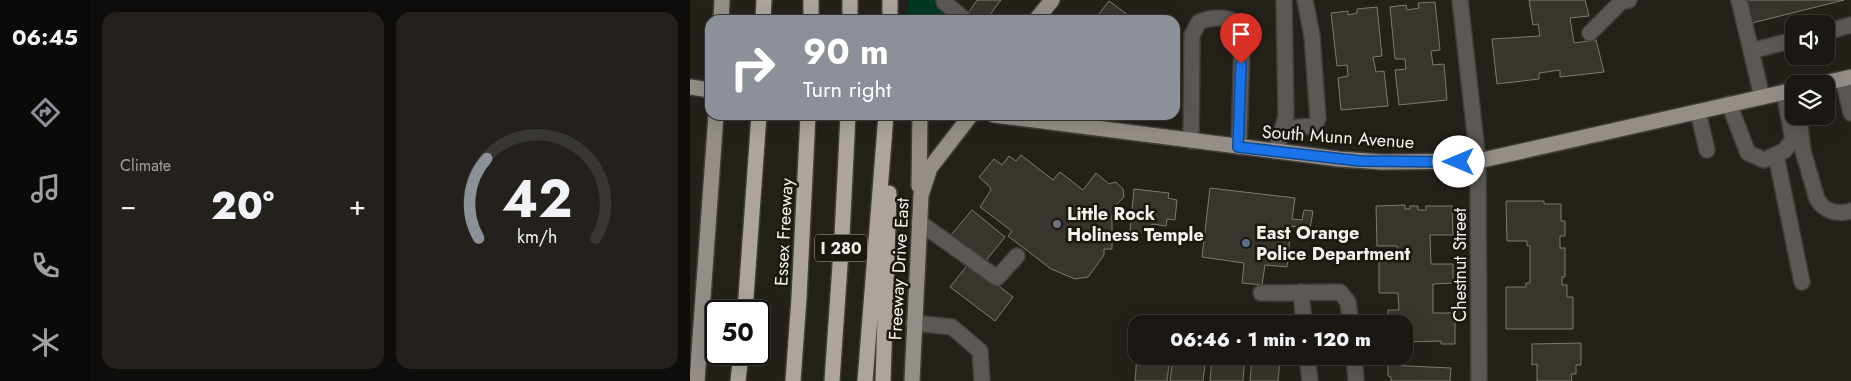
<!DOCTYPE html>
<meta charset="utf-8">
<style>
body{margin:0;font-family:Jost,sans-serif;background:#24211d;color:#f1f3f6;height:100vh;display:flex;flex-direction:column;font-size:19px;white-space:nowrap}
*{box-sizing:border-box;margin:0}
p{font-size:16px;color:#a0a0a0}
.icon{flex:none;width:28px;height:28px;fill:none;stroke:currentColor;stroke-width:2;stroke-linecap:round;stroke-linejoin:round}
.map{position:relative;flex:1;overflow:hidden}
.sheet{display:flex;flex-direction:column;gap:12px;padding:12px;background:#0f0d0b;width:600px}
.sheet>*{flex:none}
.banner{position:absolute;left:15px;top:15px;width:475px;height:105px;border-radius:15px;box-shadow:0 5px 20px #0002,0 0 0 1px #393734;background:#8c9099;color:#fff;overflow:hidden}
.buttons{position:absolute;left:1095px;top:15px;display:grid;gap:10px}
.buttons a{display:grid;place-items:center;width:50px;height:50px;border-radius:10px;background:#1b1814;box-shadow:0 5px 20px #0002,0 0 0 1px #393734;font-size:25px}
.speed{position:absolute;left:15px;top:300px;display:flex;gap:10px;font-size:25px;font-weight:700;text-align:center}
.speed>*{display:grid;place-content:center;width:65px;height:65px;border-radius:50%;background:#1b1814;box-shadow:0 5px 20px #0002,0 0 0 1px #393734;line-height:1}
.speed .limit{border:2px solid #111;border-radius:8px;background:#fff;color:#111}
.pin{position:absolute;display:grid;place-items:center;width:42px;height:42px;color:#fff;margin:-51px -21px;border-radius:50% 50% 50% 0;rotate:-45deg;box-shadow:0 0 5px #0007}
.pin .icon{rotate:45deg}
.me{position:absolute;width:55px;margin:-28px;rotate:270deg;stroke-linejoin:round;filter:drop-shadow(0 0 4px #0008)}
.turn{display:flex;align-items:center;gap:18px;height:105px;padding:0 15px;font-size:22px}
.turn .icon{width:65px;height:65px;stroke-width:2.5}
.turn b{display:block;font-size:35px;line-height:42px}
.big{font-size:38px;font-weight:800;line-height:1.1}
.sheet .tile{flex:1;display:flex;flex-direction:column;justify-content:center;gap:8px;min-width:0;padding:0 18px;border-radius:15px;background:#24211d}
.sheet .dial{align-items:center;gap:0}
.dial svg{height:130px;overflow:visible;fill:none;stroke:#393734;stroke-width:7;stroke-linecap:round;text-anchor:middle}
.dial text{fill:#f1f3f6;stroke:none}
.heat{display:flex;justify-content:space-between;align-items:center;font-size:28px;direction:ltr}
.sheet .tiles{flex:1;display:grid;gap:12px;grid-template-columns:repeat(2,1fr)}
.trip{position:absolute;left:438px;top:315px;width:285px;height:50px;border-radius:15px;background:#1b1814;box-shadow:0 5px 20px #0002,0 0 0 1px #393734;font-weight:800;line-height:50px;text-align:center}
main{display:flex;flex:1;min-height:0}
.tabs{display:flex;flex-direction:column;width:90px;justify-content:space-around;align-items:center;background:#0b0a08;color:#a0a0a0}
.tabs .icon{width:35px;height:35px}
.tabs .current{color:#8c9099}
.tabs b{font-size:22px;color:#f1f3f6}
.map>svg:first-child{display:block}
.green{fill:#003822}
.building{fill:#39352e;stroke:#7e7971}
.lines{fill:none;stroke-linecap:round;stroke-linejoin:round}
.minor-casing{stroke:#413d38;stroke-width:18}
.major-casing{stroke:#413d38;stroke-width:18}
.highway-casing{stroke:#413d38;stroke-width:18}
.minor{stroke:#5b5855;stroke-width:15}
.major{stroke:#958e88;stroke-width:15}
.highway{stroke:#aca49d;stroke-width:15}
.route-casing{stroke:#114b97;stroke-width:12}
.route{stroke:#1a73e8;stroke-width:9}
.worship-dot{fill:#6b7280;stroke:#1b1711;stroke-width:2}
.service-dot{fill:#5c6f8a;stroke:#1b1711;stroke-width:2}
.labels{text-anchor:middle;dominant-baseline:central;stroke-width:5;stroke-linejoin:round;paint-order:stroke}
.shield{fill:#1b1711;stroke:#b3b0ab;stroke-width:1}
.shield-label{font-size:16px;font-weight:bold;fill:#f4f1ed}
.street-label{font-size:18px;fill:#f4f1ed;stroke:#1b1711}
.poi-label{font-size:18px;font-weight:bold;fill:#f4f1ed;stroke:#1b1711;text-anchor:start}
</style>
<main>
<nav class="tabs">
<b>06:45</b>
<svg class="icon current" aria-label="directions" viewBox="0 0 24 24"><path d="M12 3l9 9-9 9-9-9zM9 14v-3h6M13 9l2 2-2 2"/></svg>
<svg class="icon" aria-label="music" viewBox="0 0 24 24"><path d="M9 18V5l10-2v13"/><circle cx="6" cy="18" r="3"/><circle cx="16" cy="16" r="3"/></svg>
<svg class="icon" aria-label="phone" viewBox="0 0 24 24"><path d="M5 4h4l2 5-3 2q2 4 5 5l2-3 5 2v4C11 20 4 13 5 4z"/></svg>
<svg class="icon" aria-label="climate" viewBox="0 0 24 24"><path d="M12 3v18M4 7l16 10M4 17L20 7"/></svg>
</nav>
<section class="sheet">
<div class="tiles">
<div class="tile"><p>Climate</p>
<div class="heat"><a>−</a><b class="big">20°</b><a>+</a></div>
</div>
<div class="tile dial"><svg viewBox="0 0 100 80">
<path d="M14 69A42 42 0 1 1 86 69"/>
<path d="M14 69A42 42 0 0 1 19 20" stroke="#8c9099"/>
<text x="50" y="56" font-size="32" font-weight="700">42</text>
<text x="50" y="72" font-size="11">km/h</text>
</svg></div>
</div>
</section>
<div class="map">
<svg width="1161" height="381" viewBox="0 0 1161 381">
<rect width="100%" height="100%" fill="#24201a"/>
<path class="green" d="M217,0H266L267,20H218Z"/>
<path class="building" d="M287,0H311L296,20H282L276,16Z
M839,0H895L899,16L880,18L884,43L906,40L914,72L870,77V70L849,73V79L807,84L802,39L850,36L848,24L843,25Z
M1056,0H1154L1062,23Z
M419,1L445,20H404Z
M745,2L750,50L741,51L743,65L754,64L757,100L709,105L705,70L716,69L715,59H705L700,7L716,5L717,10L729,8L728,3Z
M687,7L692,56L683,57L686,72L694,71L698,106L651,110L648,78L658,76L657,65L647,66L641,13L658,11V15L667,13V9Z
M331,155L363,180L370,172L393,190L406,173L419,184L426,182L433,189L434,197L426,205L429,208L422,216V249H414V255L398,277L385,279L361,269L318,236L322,231L290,207L301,190L299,186L289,177L304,159L312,165L319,156L326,161Z
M520,188L605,198L602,219L612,220L614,210L623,211L620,229L601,226L597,267L575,265L572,285L552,283L554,263L512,257Z
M444,189L479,193L478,198L487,200L485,220L477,219L476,226L462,224L461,233L440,231Z
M816,201H854V204H871V221H875V236H870V248H875V277H872V285H877V297H883V329H816V287H836V283H840V246H837V241H817Z
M715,205V209H720V206H728V210H736V206H762L763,235H740L741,264H763V283L743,284V313H765V344H751V341L714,342V324H698V310H709L708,293H689V262L708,261L707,246H687L686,206Z
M282,210L315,237L294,263L261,235Z
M279,263L323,297L305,321L260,287Z
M891,343V365H886V374H881L882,381H847V364L842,365V344Z
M447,356H480L477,381H445Z
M483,356H516L513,381H480Z
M522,356H555L553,381H520Z
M572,356H582V359L590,360L588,381H560L562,357L571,358Z
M698,365L761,368L760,381H701V377L698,376Z"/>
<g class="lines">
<g class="minor-casing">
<path id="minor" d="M256,0L254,2L275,20
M770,0L788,161L789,381
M1049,0L1072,97
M1136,32L1161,25
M900,33L931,2L939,0
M1061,51L1104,40
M1153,79L1161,113
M1039,104L1058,153L1074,160L1094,151L1103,140L1094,92
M1008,112L1017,150
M1110,125L1113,151L1127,199C1134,211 1147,215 1161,211
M593,128L624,126L628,119L622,36L615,0
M501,141L502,35L509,22C523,17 537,15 549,25L552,45L549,147
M586,151L596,116L594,0
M1086,155L1112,282
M229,222L307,278L327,256
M611,292L614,324
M571,293L650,292L658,302L661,324
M224,323L262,327L290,351L292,381
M617,356L620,381
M664,356L666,381"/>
</g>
<g class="major-casing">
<path id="major" d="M31,20L32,0
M346,20L362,0
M1130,84L1161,77
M0,87L20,90
M304,115L649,159L692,162L788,161L1104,90
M229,186L230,115
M7,381L26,115
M222,381L231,195L240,168L281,115"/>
</g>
<g class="highway-casing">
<path id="highway" d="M200,0V20
M73,20L74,0
M121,20V0
M160,20V0
M55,311L69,115
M48,381L51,354
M103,381L109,298L118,115
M142,381L152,236L158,115
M175,381L196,115
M193,381L199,193"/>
</g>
<use href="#minor" class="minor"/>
<use href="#major" class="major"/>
<use href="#highway" class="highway"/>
</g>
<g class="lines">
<g class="route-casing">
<path id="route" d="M551,64L548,147L670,161L769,162"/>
</g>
<use href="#route" class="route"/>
</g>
<circle class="worship-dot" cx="367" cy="224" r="5"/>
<circle class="service-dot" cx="556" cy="243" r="5"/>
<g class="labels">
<rect class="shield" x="125" y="234.5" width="52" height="27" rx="4"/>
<g class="shield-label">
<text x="151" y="248">I 280</text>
</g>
<g class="street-label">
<text transform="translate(648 137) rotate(4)">South Munn Avenue</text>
<text transform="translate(94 232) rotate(-87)">Essex Freeway</text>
<text transform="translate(770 265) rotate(-90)">Chestnut Street</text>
<text transform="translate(209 269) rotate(-87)">Freeway Drive East</text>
</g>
<g class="poi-label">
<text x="377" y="214">Little Rock<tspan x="377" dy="21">Holiness Temple</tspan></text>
<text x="566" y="233">East Orange<tspan x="566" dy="21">Police Department</tspan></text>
</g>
</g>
</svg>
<div class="buttons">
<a><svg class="icon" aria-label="sound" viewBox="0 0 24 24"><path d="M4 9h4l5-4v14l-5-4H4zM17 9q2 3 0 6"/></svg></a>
<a><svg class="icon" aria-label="layers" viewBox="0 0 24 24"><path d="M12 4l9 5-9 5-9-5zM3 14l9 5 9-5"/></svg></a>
</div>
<div class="speed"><div class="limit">50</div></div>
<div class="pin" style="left:551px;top:64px;background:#d93025"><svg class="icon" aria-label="arrive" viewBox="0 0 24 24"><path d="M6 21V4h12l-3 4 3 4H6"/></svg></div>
<svg class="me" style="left:769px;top:162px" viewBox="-20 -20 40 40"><circle r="19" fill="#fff"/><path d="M0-13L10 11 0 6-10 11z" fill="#1a73e8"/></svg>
<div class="trip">06:46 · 1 min · 120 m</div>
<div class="banner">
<div class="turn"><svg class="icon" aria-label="right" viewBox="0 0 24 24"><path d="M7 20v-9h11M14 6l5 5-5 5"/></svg><div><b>90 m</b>Turn right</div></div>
</div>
</div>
</main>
